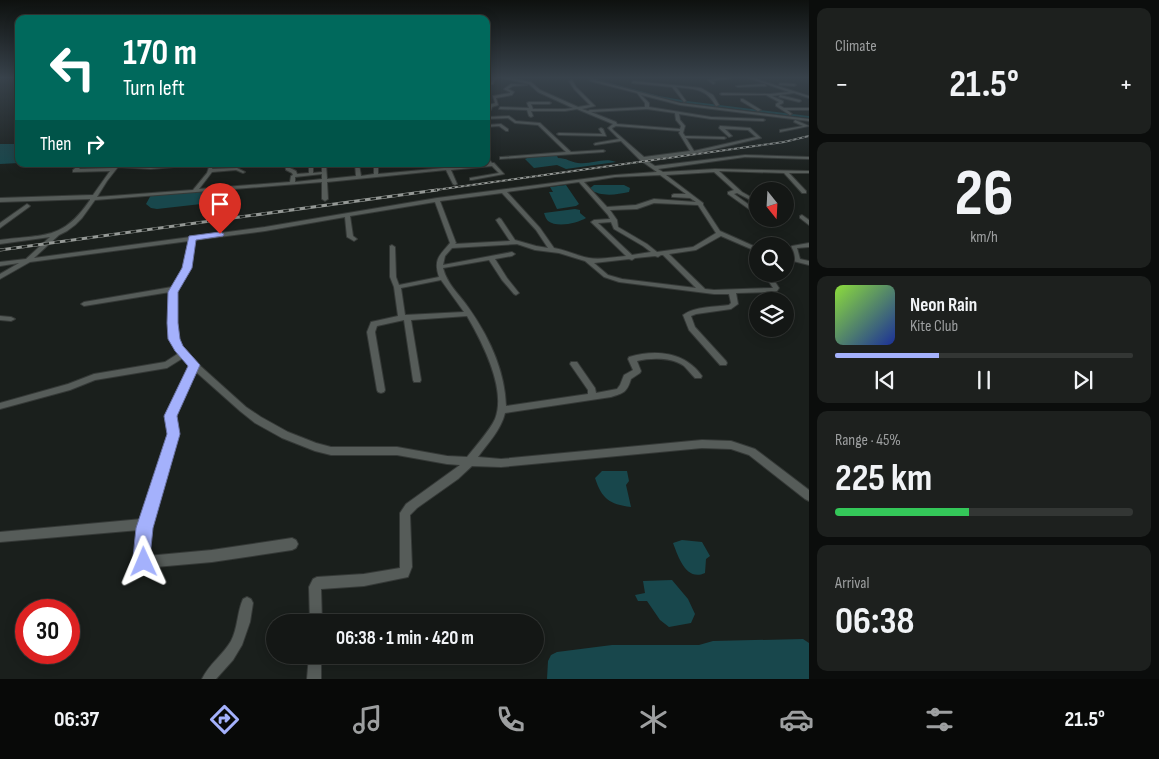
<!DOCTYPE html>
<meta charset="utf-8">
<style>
body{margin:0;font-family:"Sofia Sans Condensed",sans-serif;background:#1d201e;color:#f1f3f6;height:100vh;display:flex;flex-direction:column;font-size:19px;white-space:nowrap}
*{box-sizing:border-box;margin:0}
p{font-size:16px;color:#9d9fa0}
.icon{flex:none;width:28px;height:28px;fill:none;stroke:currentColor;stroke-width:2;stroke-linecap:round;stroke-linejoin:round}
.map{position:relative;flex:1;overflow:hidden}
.side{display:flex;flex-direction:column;gap:8px;padding:8px;background:#0b0d0c;width:350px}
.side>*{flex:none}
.top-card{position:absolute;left:15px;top:15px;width:475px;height:152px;border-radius:10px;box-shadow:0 2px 12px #0003,0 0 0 1px #333634;background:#00695c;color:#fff;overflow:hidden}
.needle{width:32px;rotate:162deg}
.controls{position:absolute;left:749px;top:182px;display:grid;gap:10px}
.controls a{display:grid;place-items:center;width:45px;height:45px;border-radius:50%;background:#141715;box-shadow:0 2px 12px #0003,0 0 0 1px #333634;font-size:25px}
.speed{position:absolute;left:15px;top:599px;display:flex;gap:10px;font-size:25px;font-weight:700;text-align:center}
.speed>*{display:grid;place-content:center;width:65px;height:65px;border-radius:50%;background:#141715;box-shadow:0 2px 12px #0003,0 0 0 1px #333634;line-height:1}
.speed .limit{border:8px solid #d22;background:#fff;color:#111}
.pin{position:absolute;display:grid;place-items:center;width:42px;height:42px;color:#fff;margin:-51px -21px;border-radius:50% 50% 50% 0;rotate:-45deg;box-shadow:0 0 5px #0007}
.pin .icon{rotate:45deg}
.me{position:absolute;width:55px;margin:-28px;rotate:359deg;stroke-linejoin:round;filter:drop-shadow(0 0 4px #0008)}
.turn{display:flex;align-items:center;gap:18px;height:105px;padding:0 25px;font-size:22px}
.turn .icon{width:65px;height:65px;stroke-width:2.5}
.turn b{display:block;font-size:35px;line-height:42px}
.then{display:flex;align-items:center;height:48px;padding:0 25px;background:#0003;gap:10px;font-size:19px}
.big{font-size:38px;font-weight:700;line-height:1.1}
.side .tile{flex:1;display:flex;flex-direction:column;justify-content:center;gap:8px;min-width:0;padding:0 18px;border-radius:10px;background:#1d201e}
.side .dial{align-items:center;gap:0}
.dial b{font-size:65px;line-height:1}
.song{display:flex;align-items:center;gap:15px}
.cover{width:60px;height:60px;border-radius:8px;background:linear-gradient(135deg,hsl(90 70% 55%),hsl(230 70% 35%))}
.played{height:5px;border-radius:2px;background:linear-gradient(90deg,#a4b1fc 35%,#333634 35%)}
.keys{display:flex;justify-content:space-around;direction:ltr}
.heat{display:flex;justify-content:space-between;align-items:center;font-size:28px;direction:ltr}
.charge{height:8px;border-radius:4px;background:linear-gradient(90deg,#34c759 45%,#333634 0)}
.trip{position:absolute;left:266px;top:614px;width:278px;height:50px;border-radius:25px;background:#141715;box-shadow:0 2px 12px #0003,0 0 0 1px #333634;font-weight:700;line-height:50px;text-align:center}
.dock{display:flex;height:80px;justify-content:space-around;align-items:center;background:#080908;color:#9d9fa0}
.dock .icon{width:35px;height:35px}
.dock .on{color:#a4b1fc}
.dock b{font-size:22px;color:#f1f3f6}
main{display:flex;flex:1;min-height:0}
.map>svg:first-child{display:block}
.water{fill:#18474c}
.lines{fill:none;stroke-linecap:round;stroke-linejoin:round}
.canal{fill:#18474c;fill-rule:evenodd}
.minor-casing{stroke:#353937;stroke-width:2}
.minor{fill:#565c59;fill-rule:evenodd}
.rail-far1-casing{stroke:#959996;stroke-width:2}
.rail-casing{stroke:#959996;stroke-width:3}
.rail-far1{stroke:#1a1f1c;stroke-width:1;stroke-dasharray:3;stroke-linecap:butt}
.rail{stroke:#1a1f1c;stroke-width:2;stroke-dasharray:5.5;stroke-linecap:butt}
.route{fill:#a4b1fc;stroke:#6b73a4}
</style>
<main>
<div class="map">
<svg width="809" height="679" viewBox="0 0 809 679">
<rect width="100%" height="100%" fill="#1a1f1c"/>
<path class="water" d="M0,144H19V163L0,164Z
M534,155L557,156L558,158C567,158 570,162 578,163C591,165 603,157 616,162L566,169L557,165L534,168L525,159Z
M566,185L579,204L576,206L557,209L549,192H553L550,187Z
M594,185H624L630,188L629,192C615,195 601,197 589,189Z
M225,189L223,198L210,203L157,209L151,208L146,204L152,193Z
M575,209L580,210V213L586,218C578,223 557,228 548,221C546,219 545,216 544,213Z
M602,471H627L629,481L626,485L631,507C609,504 602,499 595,478Z
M682,540L702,542L710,556L706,559L705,573C686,582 678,556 673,543Z
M672,580L688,599L695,614L691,623L669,627L660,620L647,601H638L635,595L645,593L643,581Z
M803,639L809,643V679H547L548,661L551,655L557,652L612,645H699L713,641Z"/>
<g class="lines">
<path class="canal" d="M587,78H592L659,96L687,101L809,116V118L687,103L659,98Z"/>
<g class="minor-casing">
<path id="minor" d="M493,78H496L493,84H491Z
M503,78H509L531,82L540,90L578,107L590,105L574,89L569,81L572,80L576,87L595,106L582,109L588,111L590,110L645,107V103L637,93L590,81L591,79L680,103L809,119V121L680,105L641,95L649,103V107L711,117L763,119L765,120L763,121L711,119L679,114L680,120L685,126L683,133L685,136L724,137L726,138L724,139L686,138L694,151L756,137L748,130L725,129L732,136L729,137L719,128L720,126L750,128L761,138L702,152L646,160L655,166L745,155L809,157V159L745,157L658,169L663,172L715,169L809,171V173H789L806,191V193H802L784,173L719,171L742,192L758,201V204L737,193L734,194L755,209L756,210L753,212L728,194V192L734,190L714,172L666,175L703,203V205L720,231L758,248V252L721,236L696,250L669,254L705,289L714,290L773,288L764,274H770L779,288L777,291L775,292L736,293L738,304L731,309L696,314L691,316L695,327L726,361L727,363L726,365H720L689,330L683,315C695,306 715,307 729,305L731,303L729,294H714L619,282L604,277L585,261L559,253L535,250L517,244L452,248L445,256L443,265L512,252L515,254L512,256L495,259L507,278L519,293L516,295L514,294L502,280L489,260L443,268C447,284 459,294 468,307C488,335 505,370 506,406L588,394V390L570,364L571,362H577L595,388L596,393L617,389L620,385L624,375L633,370L628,359L629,357C656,349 685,352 702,376L701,378H695C691,374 688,370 684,366C671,357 651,358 637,361L641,371L640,373L631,379C627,392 624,393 611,397L505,413C501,430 488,443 478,457L501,459L702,440L731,441L755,449L809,490V501L805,499L749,455L731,449L702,448L501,467L472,466L458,479L417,508L410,515L412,567L408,577L364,586L321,589L322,622H310L309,587L313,579L317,577L364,574L400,568V513L406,504L460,465L447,464L397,455H331L315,451L282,438L255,423L240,411L195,371L175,416L179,434L150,528L147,556L212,550L292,538L296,540L298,544L296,548L292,550L212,562L144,568L140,566L135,557L139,530L0,542V532L142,519L169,434L167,416L190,365L183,358L167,368L95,380L70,390L0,409V403L68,384L94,374L165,362L179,353C165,337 168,312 170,292L84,306L81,304L84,302L172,287L184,268L189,241L30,262L0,279V274L19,263L0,266V262L26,259L50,237L0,244V240C44,234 62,241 90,200V199L0,202V198L93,195L110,171L73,172V170L80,164H84L79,169L113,168L117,164L151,167L174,165L176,166L174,167L151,169L118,167L107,181L97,197L193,190L207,173L210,164H214L212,169L237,168L245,172L243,173L236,170L212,172L199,189L290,182L291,176L293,175L292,173L286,170L285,164H289L290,168L296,171L297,174L309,173V164H313V173L322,172V164H326L327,179L356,176L355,164H359L361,176L374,174V164H378V174L488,164L486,161V156L492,163H494L504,174L472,180H470V178L499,173L492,166L451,170L457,184L455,185L453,184L446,170L327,182L328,199L325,201L322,199V182L95,200L82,218L75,225L67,231L59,235L34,258L265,227L437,198L615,175L657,172L640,160L621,141L595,145L594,144L596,143L619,139L608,128L613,124L577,109L565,111H531L533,116L531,117L529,116L527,110L499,109L500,107L529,108L527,103L529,102H549L551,103L549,104H531L533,109H565L573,108L538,92L529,84ZM647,109L675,113L676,120L681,126L680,129L617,124L616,122L591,112ZM616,126L680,131L679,133L690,151L644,157L613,130L612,128ZM322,174V179L295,182V177ZM660,175L686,194H674L672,195V197L690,198L696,202L654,199L636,205L607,207L584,182L615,177ZM579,182L608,215L610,219L594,220L591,222L626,256C614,257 601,260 589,258C577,256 566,250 554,248L540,228L507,192ZM502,193L536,230L548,248L536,246L515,240L501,219L499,218L496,220L510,241L455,244L456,243L440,201ZM435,202L450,243C440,255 433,259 439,277L399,285L396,277L395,247L392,245L390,246V277L394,287L398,316L371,322L367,332L377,390L378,392L381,393L384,392L385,390L375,332L377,326L404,320L413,380L414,382H420L421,380L411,320L467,316C482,342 507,389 495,419C490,430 475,447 467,457L447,456L397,447H331L316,443L288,432L261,417L246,407L197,363L182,346L178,339L176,323V292L190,268L195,240L265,231L345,217L347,237L354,241L357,239L353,236L350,216ZM654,203L698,205L716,233L693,247L657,252L647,244L618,227L617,220L610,210L637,209ZM611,222L614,229L643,246L651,252L632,255L598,223ZM661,255H663L696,288L622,279L608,275L594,263L629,259L632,260L635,258L655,256L658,257ZM441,280L464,312L405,315L401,288Z
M720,78H731L712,81L715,83L713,84L708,80Z
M749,78H753L809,96V98L794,93L772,96L783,101V103L779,105L784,108H809V110H787L792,114L790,115L776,106V104L779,102L766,95H722L720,94L722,93L770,94L789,92Z
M633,81L701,88L713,95L719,105L716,106C706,88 694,89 676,87L686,101L684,102L672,87L632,83Z
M780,83L794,84L796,85L794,86L779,85Z
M511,84L527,85L513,86L508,89L514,92L512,95L496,98L498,105L492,107L491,110H486V108H488L489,105L495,103L493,96L510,93V92L504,89Z
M765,84L766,86L738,87L736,86Z
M780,95L800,100L801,101L799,102L779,97Z
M741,99H743L761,110L758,111L741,101Z
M509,116L516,121L540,123L571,152L603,150L605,151L603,152L500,159V157H502L566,152L538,125L515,123L508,118L486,119V117Z
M795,120L809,126L780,132V130L803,126L794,122Z
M501,124L508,129V131H506L499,126L486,127V125Z
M601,128L603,129L606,136L559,135L557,134L559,133L602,134L599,129Z
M218,164H235C231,166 220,167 216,165Z
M27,204L30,206L29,207L0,228V223Z
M802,215L809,220V225L800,218V216Z
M809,243V247L797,248L800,259L809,261V265L785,259V255L794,257L791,247L792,246Z
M0,316L11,317L15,319L11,321L0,320Z
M247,597L251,599L253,603L250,622L242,645L233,660L216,679H202C209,664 223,655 231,641C238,628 237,612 243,599Z
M309,655H321V679H307Z"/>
</g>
<use href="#minor" class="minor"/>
<g class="rail-far1-casing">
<path id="rail-far1" d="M428,191L784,142L809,136"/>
</g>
<g class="rail-casing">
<path id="rail" d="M0,250L437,190"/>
</g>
<use href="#rail-far1" class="rail-far1"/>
<use href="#rail" class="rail"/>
</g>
<linearGradient id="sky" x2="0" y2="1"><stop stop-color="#0e110f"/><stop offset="0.45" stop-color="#38424b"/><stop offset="1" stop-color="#38424b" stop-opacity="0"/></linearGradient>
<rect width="809" height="173" fill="url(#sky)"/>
<path class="route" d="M220,232L224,234L223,236L196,240L192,268L178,292V323L180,339L183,346L200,365L177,416L180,434L153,528L150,557L152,562L150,568L144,571L138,568L133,558L136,528L167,434L164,416L188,366L175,351L168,339L167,323L168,292L182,268L189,236Z"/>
</svg>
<div class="controls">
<a><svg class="needle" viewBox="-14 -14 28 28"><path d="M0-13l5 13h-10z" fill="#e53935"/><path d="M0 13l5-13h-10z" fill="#9d9fa0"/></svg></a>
<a><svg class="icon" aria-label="search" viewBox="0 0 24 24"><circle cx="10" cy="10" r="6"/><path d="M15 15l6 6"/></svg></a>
<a><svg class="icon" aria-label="layers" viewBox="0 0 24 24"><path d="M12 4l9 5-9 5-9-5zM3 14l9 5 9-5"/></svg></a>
</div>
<div class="speed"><div class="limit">30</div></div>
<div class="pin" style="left:220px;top:234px;background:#d93025"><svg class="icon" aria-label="arrive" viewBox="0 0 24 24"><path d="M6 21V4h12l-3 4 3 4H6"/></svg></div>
<svg class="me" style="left:144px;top:562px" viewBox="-20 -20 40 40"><path d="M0-17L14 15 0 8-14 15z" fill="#a4b1fc" stroke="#fff" stroke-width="4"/></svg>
<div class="trip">06:38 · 1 min · 420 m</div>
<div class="top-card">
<div class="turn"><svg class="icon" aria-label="left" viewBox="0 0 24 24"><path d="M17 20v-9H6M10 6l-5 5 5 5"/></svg><div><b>170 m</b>Turn left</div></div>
<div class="then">Then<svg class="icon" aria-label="right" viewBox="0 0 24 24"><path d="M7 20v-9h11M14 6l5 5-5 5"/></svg></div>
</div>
</div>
<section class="side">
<div class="tile"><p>Climate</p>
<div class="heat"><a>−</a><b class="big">21.5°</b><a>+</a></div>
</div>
<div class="tile dial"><b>26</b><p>km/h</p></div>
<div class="tile">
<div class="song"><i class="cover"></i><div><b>Neon Rain</b><p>Kite Club</p></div></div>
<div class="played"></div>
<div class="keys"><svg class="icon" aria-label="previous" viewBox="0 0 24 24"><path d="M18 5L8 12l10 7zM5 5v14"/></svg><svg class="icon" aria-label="pause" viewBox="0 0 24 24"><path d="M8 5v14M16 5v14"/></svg><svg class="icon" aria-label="next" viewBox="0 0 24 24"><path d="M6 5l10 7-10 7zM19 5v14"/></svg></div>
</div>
<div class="tile"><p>Range · 45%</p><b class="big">225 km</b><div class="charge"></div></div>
<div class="tile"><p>Arrival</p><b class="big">06:38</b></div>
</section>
</main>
<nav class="dock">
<b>06:37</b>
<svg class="icon on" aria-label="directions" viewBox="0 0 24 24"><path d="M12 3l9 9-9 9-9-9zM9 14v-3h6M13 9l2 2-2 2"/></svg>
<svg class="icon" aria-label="music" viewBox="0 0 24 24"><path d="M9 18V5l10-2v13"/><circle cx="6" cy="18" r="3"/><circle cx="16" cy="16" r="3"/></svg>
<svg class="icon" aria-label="phone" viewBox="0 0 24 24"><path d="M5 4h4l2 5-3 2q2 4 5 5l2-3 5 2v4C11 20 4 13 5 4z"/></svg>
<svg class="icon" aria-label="climate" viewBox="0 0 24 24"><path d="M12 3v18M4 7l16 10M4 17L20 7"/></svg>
<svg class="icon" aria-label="car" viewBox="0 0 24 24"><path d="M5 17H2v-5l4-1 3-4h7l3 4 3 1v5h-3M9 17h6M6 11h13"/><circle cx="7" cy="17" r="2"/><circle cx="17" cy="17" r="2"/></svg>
<svg class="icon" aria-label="filters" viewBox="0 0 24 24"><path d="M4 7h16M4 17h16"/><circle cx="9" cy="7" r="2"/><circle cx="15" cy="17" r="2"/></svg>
<b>21.5°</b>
</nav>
